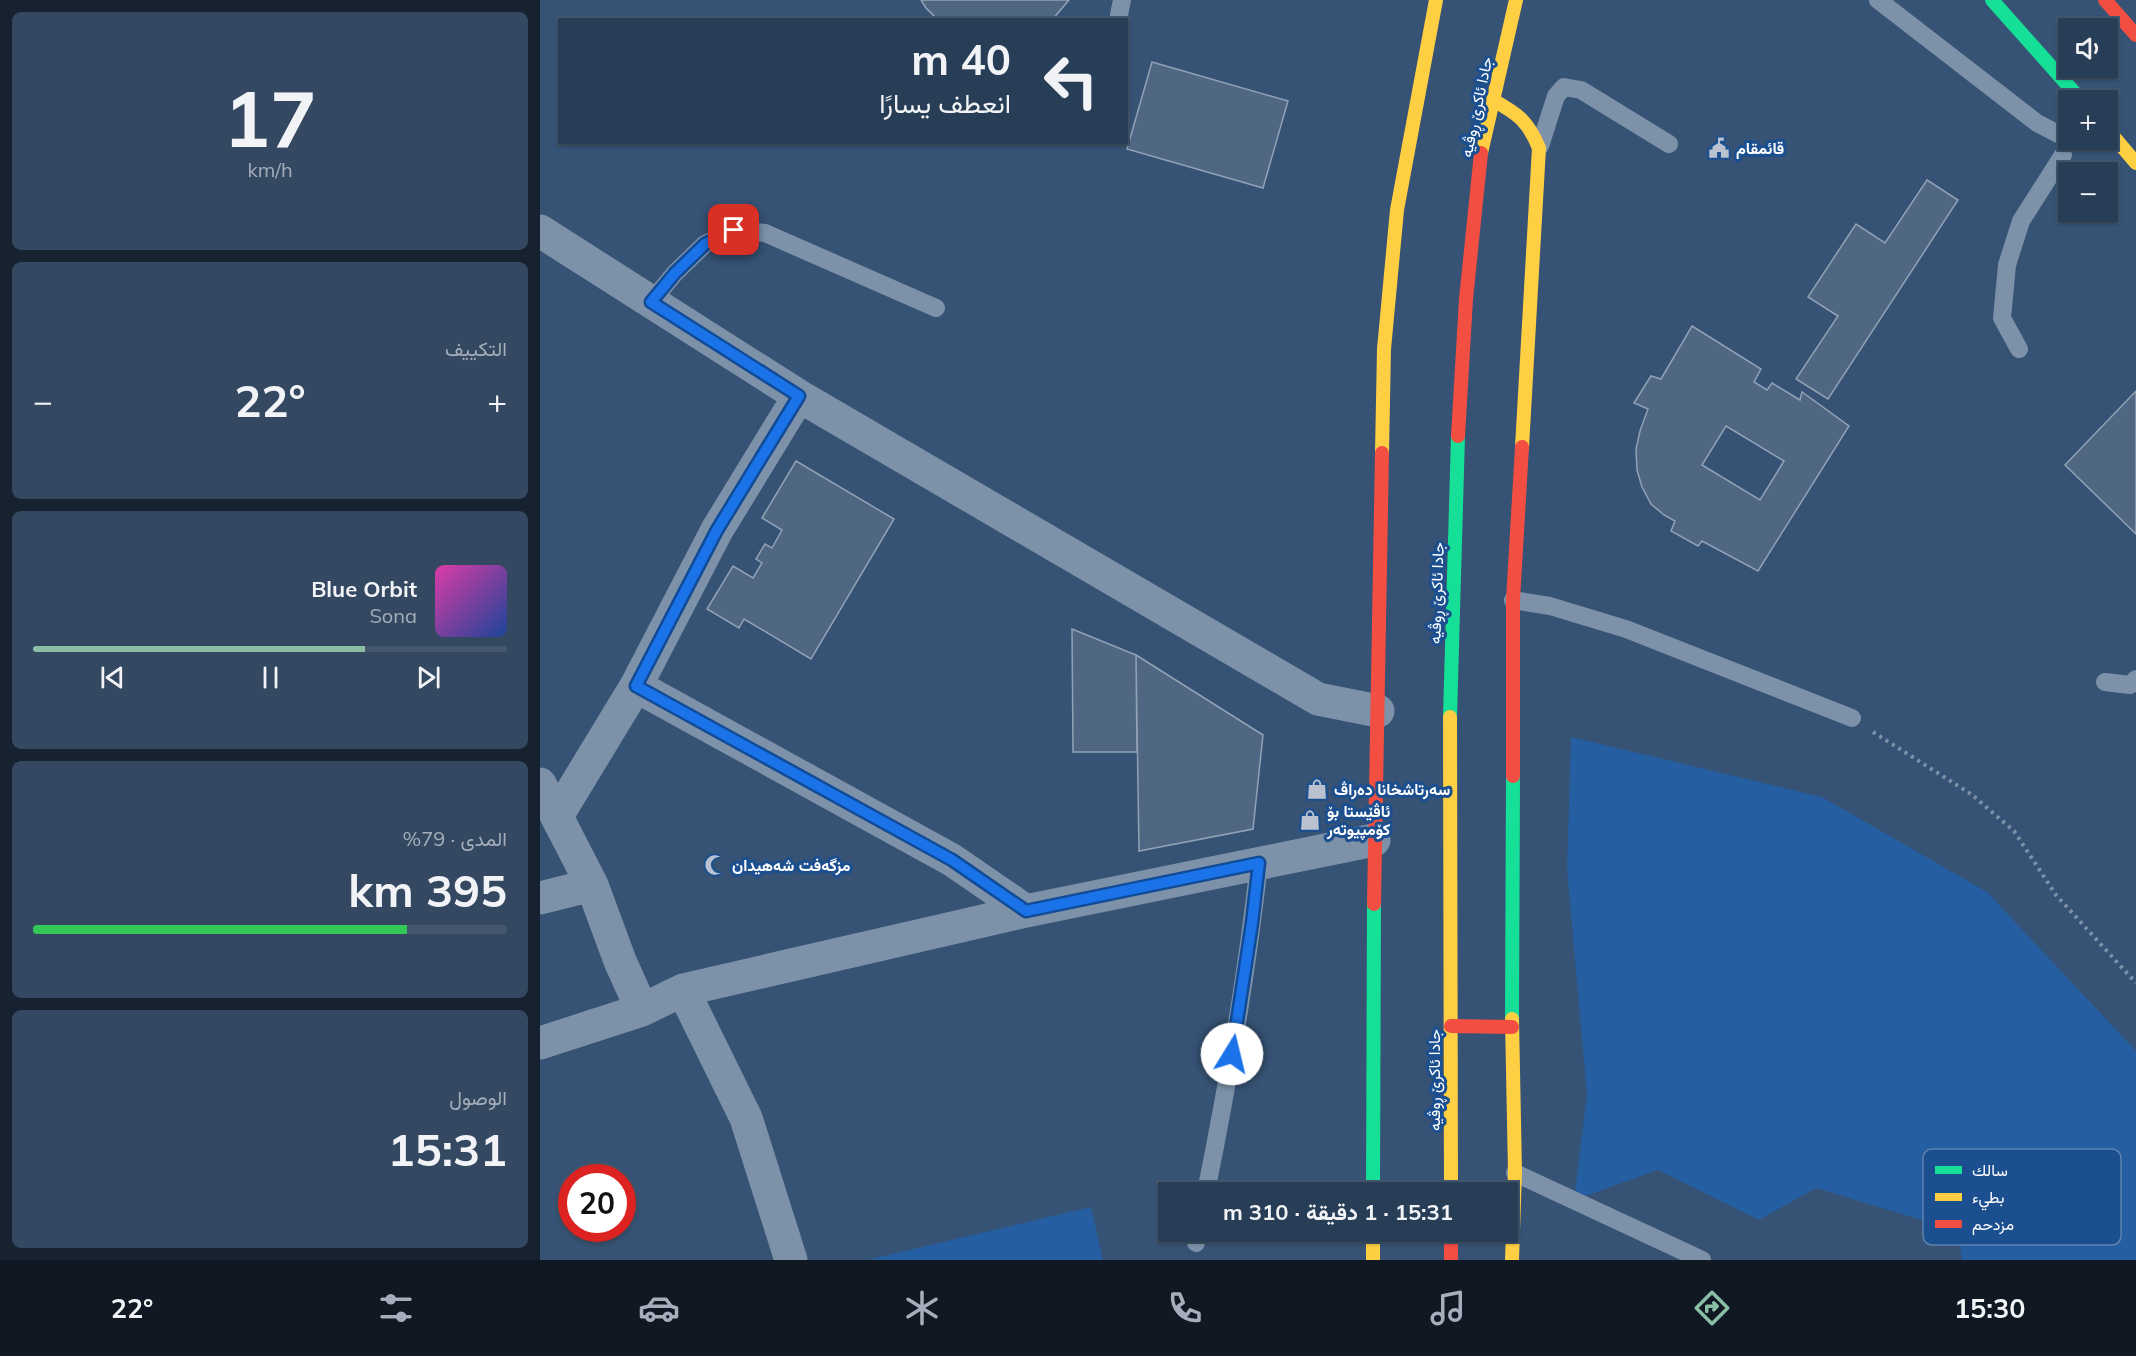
<!DOCTYPE html>
<html lang="ar">
<meta charset="utf-8">
<style>
body{margin:0;font-family:Mulish,Vazirmatn,sans-serif;background:#344961;color:#f1f3f6;direction:rtl;height:100vh;display:flex;flex-direction:column;font-size:22px;white-space:nowrap}
*{box-sizing:border-box;margin:0}
p{font-size:20px;color:#a5aeba}
.icon{flex:none;width:33px;height:33px;fill:none;stroke:currentColor;stroke-width:2;stroke-linecap:round;stroke-linejoin:round}
.map{position:relative;flex:1;overflow:hidden;direction:ltr}
.panel{display:flex;flex-direction:column;gap:12px;padding:12px;background:#162230;width:540px}
.panel>*{flex:none}
.guide{position:absolute;left:18px;top:18px;width:570px;height:126px;border-radius:0px;box-shadow:0 2px 4px #0004,0 0 0 2px #44576d;direction:rtl;background:#283e57;color:#f1f3f6;overflow:hidden}
.buttons{position:absolute;left:1518px;top:18px;display:grid;gap:12px}
.buttons a{display:grid;place-items:center;width:60px;height:60px;border-radius:0px;background:#283e57;box-shadow:0 2px 4px #0004,0 0 0 2px #44576d;font-size:30px}
.speed{position:absolute;left:18px;top:1164px;display:flex;gap:12px;font-size:30px;font-weight:700;text-align:center}
.speed>*{display:grid;place-content:center;width:78px;height:78px;border-radius:50%;background:#283e57;box-shadow:0 2px 4px #0004,0 0 0 2px #44576d;line-height:1}
.speed .limit{border:9px solid #d22;background:#fff;color:#111}
.pin{position:absolute;display:grid;place-items:center;width:51px;height:51px;color:#fff;margin:-26px;border-radius:12px;box-shadow:0 3px 9px #0006}
.me{position:absolute;width:66px;margin:-33px;rotate:9deg;stroke-linejoin:round;filter:drop-shadow(0 0 4px #0008)}
.turn{display:flex;align-items:center;gap:21px;height:126px;padding:0 18px;font-size:27px}
.turn .icon{width:78px;height:78px;stroke-width:2.5}
.turn b{display:block;font-size:42px;line-height:51px}
.big{font-size:45px;font-weight:700;line-height:1.1}
.panel .card{flex:1;display:flex;flex-direction:column;justify-content:center;gap:9px;min-width:0;padding:0 21px;border-radius:9px;background:#344961}
.panel .dial{align-items:center;gap:0}
.dial b{font-size:78px;line-height:1}
.song{display:flex;align-items:center;gap:18px}
.cover{width:72px;height:72px;border-radius:9px;background:linear-gradient(135deg,hsl(320 70% 55%),hsl(220 70% 35%))}
.played{height:6px;border-radius:3px;background:linear-gradient(90deg,#8abfa5 70%,#44576d 70%)}
.keys{display:flex;justify-content:space-around;direction:ltr}
.heat{display:flex;justify-content:space-between;align-items:center;font-size:33px;direction:ltr}
.charge{height:9px;border-radius:4px;background:linear-gradient(90deg,#34c759 79%,#44576d 0)}
.trip{position:absolute;left:618px;top:1182px;width:360px;height:60px;border-radius:0px;background:#283e57;box-shadow:0 2px 4px #0004,0 0 0 2px #44576d;font-weight:700;line-height:60px;text-align:center;direction:rtl}
.dock{display:flex;height:96px;justify-content:space-around;align-items:center;background:#101923;color:#a5aeba}
.dock .icon{width:42px;height:42px}
.dock .on{color:#8abfa5}
.dock b{font-size:27px;color:#f1f3f6}
main{display:flex;flex:1;min-height:0}
.map>svg:first-child{display:block}
.green{fill:#265fa1}
.building{fill:#506783;stroke:#92a2b6;stroke-width:1.5;fill-rule:evenodd}
.lines{fill:none;stroke-linecap:round;stroke-linejoin:round}
.path{stroke:#7d92a8;stroke-width:4;stroke-dasharray:3 4.5;stroke-linecap:butt}
.lane{stroke:#7d92a8;stroke-width:18}
.street{stroke:#7d92a8;stroke-width:33}
.fast{stroke:#16e098;stroke-width:14}
.slow{stroke:#ffcf43;stroke-width:14}
.jam{stroke:#f24e42;stroke-width:14}
.route-casing{stroke:#114b97;stroke-width:15}
.route{stroke:#1a73e8;stroke-width:10}
.labels{text-anchor:middle;dominant-baseline:central;stroke-width:6;stroke-linejoin:round;paint-order:stroke}
.street-label{font-size:16px;fill:#fff;stroke:#1b4f8f}
.poi-label{font-size:16px;font-weight:bold;fill:#fff;stroke:#1b4f8f;text-anchor:start}
.key{fill:#1b4f8f;stroke:#5f84b1;stroke-width:1.5}
.key-label{font-size:16px;fill:#fff}
</style>
<main>
<div class="map">
<svg width="1596" height="1260" viewBox="0 0 1596 1260">
<rect width="100%" height="100%" fill="#365274"/>
<path class="green" d="M1031,737L1282,797L1447,892L1596,1051V1260H1422L1418,1231L1276,1188L1219,1220L1118,1170L1034,1200L1047,1095L1027,869Z
M551,1207L563,1260H327Z"/>
<path class="building" d="M381,0H529L512,20H398L386,8Z
M612,62L748,101L723,188L587,149Z
M1387,180L1418,200L1288,399L1256,379L1298,316L1268,297L1316,224L1345,243Z
M1152,326L1221,369L1214,382L1227,390L1232,383L1260,400L1262,392L1309,426L1218,571L1162,541L1158,546L1131,531L1135,521L1124,515L1111,504L1102,487L1097,470L1096,449L1100,431L1108,409L1094,403L1111,376L1121,379ZM1186,426L1244,461L1220,500L1162,465Z
M1596,391V534L1525,465Z
M256,461L354,519L271,659L204,619L199,628L167,609L193,566L213,578L222,563L216,559L225,544L232,548L242,530L222,518Z
M532,629L596,655L597,752H533Z
M596,655L723,735L713,829L599,851Z"/>
<g class="lines">
<path class="path" d="M1333,732L1431,794L1474,831L1516,895L1596,983"/>
<path class="lane" d="M1338,0L1497,123L1528,139
M579,15L582,0
M1000,146L1016,96L1024,87L1041,90L1129,144
M111,302L135,273L165,244L194,230L225,233L396,308
M1479,349L1462,318L1467,265L1481,221L1523,155
M973,600L1010,606L1086,629L1312,718
M1565,682L1590,685L1596,679
M975,1173L1162,1260
M666,1192C688,1083 707,974 719,863
M656,1243L658,1232"/>
<path class="street" d="M0,231L259,396L778,699L838,711
M96,686L412,860L486,911
M0,784L52,885L80,961L102,1010
M17,816L96,686L177,530L259,396
M0,898L52,885
M143,990L206,1118L251,1260
M0,1043L102,1010L143,990L486,911L834,840"/>
<path class="fast" d="M1452,0L1541,100
M910,717L918,436
M972,1019L973,776
M833,1192L834,904"/>
<path class="slow" d="M953,100C978,114 988,121 999,148L982,447
M1568,130L1596,163
M941,153L976,0
M842,453L844,349L857,210L896,0
M910,717L911,1192
M833,1232V1260
M972,1260L975,1173L972,1019"/>
<path class="jam" d="M1565,0L1596,35
M918,436L926,299L941,153
M973,776V600L982,447
M834,904L842,453
M911,1026L972,1027
M911,1232V1260"/>
</g>
<g class="lines">
<g class="route-casing">
<path id="route" d="M194,230L165,244L135,273L111,302L259,396L177,530L96,686L412,860L486,911L719,863L712,923L692,1054"/>
</g>
<use href="#route" class="route"/>
</g>
<defs>
<g id="civic-bare" transform="scale(1.62)"><path d="M-.6-6.5H3V-4.5H.6V-3L4-1V1h2V6H-6V1h2V-1L-.6-3ZM-1.2 2.5V6h2.4V2.5Z" fill="#b9c2ce" stroke="#1b4f8f" stroke-width="2.5" paint-order="stroke"/></g>
<g id="shop-bare" transform="scale(1.62)"><path d="M-5-2.5h2.3a2.7 3.5 0 0 1 5.4 0H5L5.5 6h-11ZM-1.5-2.5h3a1.5 2.3 0 0 0-3 0Z" fill="#b9c2ce" stroke="#1b4f8f" stroke-width="2.5" paint-order="stroke"/></g>
<g id="mosque-bare" transform="scale(1.62)"><path d="M3.5-4.9A6 6 0 1 0 3.5 4.9A5 5 0 1 1 3.5-4.9Z" fill="#b9c2ce" stroke="#1b4f8f" stroke-width="2.5" paint-order="stroke"/></g>
</defs>
<g fill-rule="evenodd">
<use href="#civic-bare" x="1179" y="148"/>
<use href="#shop-bare" x="777" y="789"/>
<use href="#shop-bare" x="770" y="820"/>
<use href="#mosque-bare" x="175" y="865"/>
</g>
<g class="labels">
<g class="street-label">
<text transform="translate(936 107) rotate(-78)">جادا ئاکرێ ڕوڤیە</text>
<text transform="translate(896 593) rotate(-88)">جادا ئاکرێ ڕوڤیە</text>
<text transform="translate(894 1080) rotate(-90)">جادا ئاکرێ ڕوڤیە</text>
</g>
<g class="poi-label">
<text x="1196" y="148">قائمقام</text>
<text x="794" y="789">سەرتاشخانا دەراڤ</text>
<text x="787" y="811">ئاڤێستا بۆ<tspan x="787" dy="18">کۆمپیوتەر</tspan></text>
<text x="192" y="865">مزگەفت شه‌هيدان</text>
</g>
</g>
<rect x="1383" y="1149" width="198" height="96" rx="9" class="key"/>
<rect x="1395" y="1166" width="27" height="8" fill="#16e098"/>
<rect x="1395" y="1193" width="27" height="8" fill="#ffcf43"/>
<rect x="1395" y="1220" width="27" height="8" fill="#f24e42"/>
<g class="key-label">
<text x="1432" y="1176">سالك</text>
<text x="1432" y="1203">بطيء</text>
<text x="1432" y="1230">مزدحم</text>
</g>
</svg>
<div class="buttons">
<a><svg class="icon" aria-label="sound" viewBox="0 0 24 24"><path d="M4 9h4l5-4v14l-5-4H4zM17 9q2 3 0 6"/></svg></a>
<a>+</a>
<a>−</a>
</div>
<div class="speed"><div class="limit">20</div></div>
<div class="pin" style="left:194px;top:230px;background:#d93025"><svg class="icon" aria-label="arrive" viewBox="0 0 24 24"><path d="M6 21V4h12l-3 4 3 4H6"/></svg></div>
<svg class="me" style="left:692px;top:1054px" viewBox="-20 -20 40 40"><circle r="19" fill="#fff"/><path d="M0-13L10 11 0 6-10 11z" fill="#1a73e8"/></svg>
<div class="trip">15:31 · 1 دقيقة · 310 m</div>
<div class="guide">
<div class="turn"><svg class="icon" aria-label="left" viewBox="0 0 24 24"><path d="M17 20v-9H6M10 6l-5 5 5 5"/></svg><div><b>40 m</b>انعطف يسارًا</div></div>
</div>
</div>
<section class="panel">
<div class="card dial"><b>17</b><p>km/h</p></div>
<div class="card"><p>التكييف</p>
<div class="heat"><a>−</a><b class="big">22°</b><a>+</a></div>
</div>
<div class="card">
<div class="song"><i class="cover"></i><div><b>Blue Orbit</b><p>Sona</p></div></div>
<div class="played"></div>
<div class="keys"><svg class="icon" aria-label="previous" viewBox="0 0 24 24"><path d="M18 5L8 12l10 7zM5 5v14"/></svg><svg class="icon" aria-label="pause" viewBox="0 0 24 24"><path d="M8 5v14M16 5v14"/></svg><svg class="icon" aria-label="next" viewBox="0 0 24 24"><path d="M6 5l10 7-10 7zM19 5v14"/></svg></div>
</div>
<div class="card"><p>المدى · 79%</p><b class="big">395 km</b><div class="charge"></div></div>
<div class="card"><p>الوصول</p><b class="big">15:31</b></div>
</section>
</main>
<nav class="dock">
<b>15:30</b>
<svg class="icon on" aria-label="directions" viewBox="0 0 24 24"><path d="M12 3l9 9-9 9-9-9zM9 14v-3h6M13 9l2 2-2 2"/></svg>
<svg class="icon" aria-label="music" viewBox="0 0 24 24"><path d="M9 18V5l10-2v13"/><circle cx="6" cy="18" r="3"/><circle cx="16" cy="16" r="3"/></svg>
<svg class="icon" aria-label="phone" viewBox="0 0 24 24"><path d="M5 4h4l2 5-3 2q2 4 5 5l2-3 5 2v4C11 20 4 13 5 4z"/></svg>
<svg class="icon" aria-label="climate" viewBox="0 0 24 24"><path d="M12 3v18M4 7l16 10M4 17L20 7"/></svg>
<svg class="icon" aria-label="car" viewBox="0 0 24 24"><path d="M5 17H2v-5l4-1 3-4h7l3 4 3 1v5h-3M9 17h6M6 11h13"/><circle cx="7" cy="17" r="2"/><circle cx="17" cy="17" r="2"/></svg>
<svg class="icon" aria-label="filters" viewBox="0 0 24 24"><path d="M4 7h16M4 17h16"/><circle cx="9" cy="7" r="2"/><circle cx="15" cy="17" r="2"/></svg>
<b>22°</b>
</nav>
